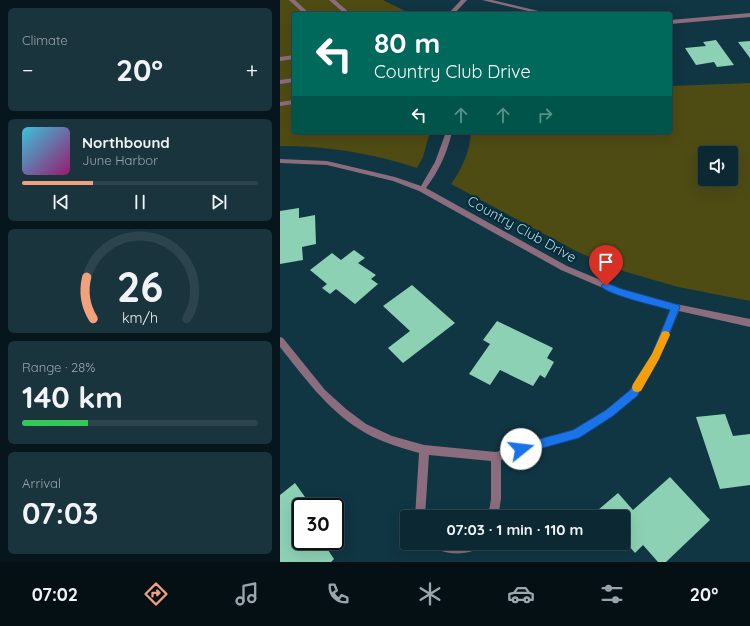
<!DOCTYPE html>
<meta charset="utf-8">
<style>
body{margin:0;font-family:Quicksand,sans-serif;background:#1a343e;color:#f1f3f6;height:100vh;display:flex;flex-direction:column;font-size:15px;white-space:nowrap}
*{box-sizing:border-box;margin:0}
p{font-size:13px;color:#9aa6ac}
.icon{flex:none;width:22px;height:22px;fill:none;stroke:currentColor;stroke-width:2;stroke-linecap:round;stroke-linejoin:round}
.map{position:relative;flex:1;overflow:hidden}
.panel{display:flex;flex-direction:column;gap:8px;padding:8px;background:#07161c;width:280px}
.panel>*{flex:none}
.banner{position:absolute;left:12px;top:12px;width:380px;height:122px;border-radius:4px;box-shadow:0 4px 16px #0002,0 0 0 1px #2c444d;background:#00695c;color:#fff;overflow:hidden}
.fabs{position:absolute;left:418px;top:146px;display:grid;gap:8px}
.fabs a{display:grid;place-items:center;width:40px;height:40px;border-radius:4px;background:#0c2832;box-shadow:0 4px 16px #0002,0 0 0 1px #2c444d;font-size:20px}
.speed{position:absolute;left:12px;top:498px;display:flex;gap:8px;font-size:20px;font-weight:700;text-align:center}
.speed>*{display:grid;place-content:center;width:52px;height:52px;border-radius:50%;background:#0c2832;box-shadow:0 4px 16px #0002,0 0 0 1px #2c444d;line-height:1}
.speed .limit{border:2px solid #111;border-radius:6px;background:#fff;color:#111}
.pin{position:absolute;display:grid;place-items:center;width:34px;height:34px;color:#fff;margin:-41px -17px;border-radius:50% 50% 50% 0;rotate:-45deg;box-shadow:0 0 4px #0007}
.pin .icon{rotate:45deg}
.me{position:absolute;width:44px;margin:-22px;rotate:74deg;stroke-linejoin:round;filter:drop-shadow(0 0 3px #0008)}
.turn{display:flex;align-items:center;gap:14px;height:84px;padding:0 16px;font-size:18px}
.turn .icon{width:52px;height:52px;stroke-width:2.5}
.turn b{display:block;font-size:28px;line-height:34px}
.lanes{display:flex;align-items:center;height:38px;padding:0 16px;background:#0003;justify-content:center;gap:20px;direction:ltr}
.lanes .off{opacity:.35}
.big{font-size:30px;font-weight:700;line-height:1.1}
.panel .card{flex:1;display:flex;flex-direction:column;justify-content:center;gap:6px;min-width:0;padding:0 14px;border-radius:6px;background:#1a343e}
.panel .dial{align-items:center;gap:0}
.dial svg{height:104px;overflow:visible;fill:none;stroke:#2c444d;stroke-width:7;stroke-linecap:round;text-anchor:middle}
.dial text{fill:#f1f3f6;stroke:none}
.song{display:flex;align-items:center;gap:12px}
.cover{width:48px;height:48px;border-radius:6px;background:linear-gradient(135deg,hsl(190 70% 55%),hsl(320 70% 35%))}
.played{height:4px;border-radius:2px;background:linear-gradient(90deg,#f1a17c 30%,#2c444d 30%)}
.keys{display:flex;justify-content:space-around;direction:ltr}
.heat{display:flex;justify-content:space-between;align-items:center;font-size:22px;direction:ltr}
.charge{height:6px;border-radius:3px;background:linear-gradient(90deg,#34c759 28%,#2c444d 0)}
.trip{position:absolute;left:120px;top:510px;width:230px;height:40px;border-radius:4px;background:#0c2832;box-shadow:0 4px 16px #0002,0 0 0 1px #2c444d;font-weight:700;line-height:40px;text-align:center}
.menu{display:flex;height:64px;justify-content:space-around;align-items:center;background:#051014;color:#9aa6ac}
.menu .icon{width:28px;height:28px}
.menu .selected{color:#f1a17c}
.menu b{font-size:18px;color:#f1f3f6}
main{display:flex;flex:1;min-height:0}
.map>svg:first-child{display:block}
.green{fill:#4e4b13;fill-rule:evenodd}
.building{fill:#8dd1b4}
.lines{fill:none;stroke-linecap:round;stroke-linejoin:round}
.lane{fill:#8b6d7d;fill-rule:evenodd}
.street{fill:#8b6d7d;fill-rule:evenodd}
.route{fill:#1a73e8;stroke:#114b97}
.slow{fill:#f59e0b}
.labels{text-anchor:middle;dominant-baseline:central;stroke-width:4;stroke-linejoin:round;paint-order:stroke}
.street-label{font-size:14px;fill:#b7d8e6;stroke:#042b38}
</style>
<main>
<section class="panel">
<div class="card"><p>Climate</p>
<div class="heat"><a>−</a><b class="big">20°</b><a>+</a></div>
</div>
<div class="card">
<div class="song"><i class="cover"></i><div><b>Northbound</b><p>June Harbor</p></div></div>
<div class="played"></div>
<div class="keys"><svg class="icon" aria-label="previous" viewBox="0 0 24 24"><path d="M18 5L8 12l10 7zM5 5v14"/></svg><svg class="icon" aria-label="pause" viewBox="0 0 24 24"><path d="M8 5v14M16 5v14"/></svg><svg class="icon" aria-label="next" viewBox="0 0 24 24"><path d="M6 5l10 7-10 7zM19 5v14"/></svg></div>
</div>
<div class="card dial"><svg viewBox="0 0 100 80">
<path d="M14 69A42 42 0 1 1 86 69"/>
<path d="M14 69A42 42 0 0 1 9 37" stroke="#f1a17c"/>
<text x="50" y="56" font-size="32" font-weight="700">26</text>
<text x="50" y="72" font-size="11">km/h</text>
</svg></div>
<div class="card"><p>Range · 28%</p><b class="big">140 km</b><div class="charge"></div></div>
<div class="card"><p>Arrival</p><b class="big">07:03</b></div>
</section>
<div class="map">
<svg width="470" height="562" viewBox="0 0 470 562">
<rect width="100%" height="100%" fill="#103543"/>
<path class="green" d="M0,0H103L131,14H14V132H150L143,157L137,168C92,153 47,146 0,146Z
M470,83V301L398,287L346,272L321,262L298,252L171,184C182,169 190,151 191,132H390V86ZM425,153H451V179H425Z"/>
<path class="building" d="M436,40L454,65L437,67L434,62L416,65L405,48L426,46L423,42Z
M470,41V58L458,42Z
M19,208V218L35,215L36,244L22,247L23,260L0,264V211Z
M74,250L85,258L78,263L96,275L91,279L98,284L75,304L56,289L50,294L42,288L47,284L30,270L52,253L61,260Z
M132,285L175,323L123,363L108,348L130,331L103,306Z
M217,321L273,348L267,358L274,362L265,378L260,375L253,386L220,370L210,385L189,374L210,344L203,340Z
M445,414L453,436L470,434V485L440,489L416,417Z
M390,477L430,520L386,562H378L363,545L355,553L343,539V517H324L318,510L338,493L353,510Z
M15,483L30,504L26,507H21V541H42L54,559L51,562H0V495Z"/>
<g class="lines">
<path class="lane" d="M9,0H15L30,14H24Z
M49,0H55L71,14H65Z
M14,55V59L0,61V57Z
M14,78V82L0,84V80Z
M14,100V104L0,106V102Z"/>
<path class="street" d="M181,0H187L174,14H168Z
M202,0H212L271,14H261Z
M470,13V17L390,24V20Z
M166,132H172C167,153 159,171 146,188L287,266L342,289L396,304L470,319V327L399,311L379,359L357,396L332,416L298,437L221,460V499L218,517H208L211,499V461L149,455L145,517H135L139,453C119,447 97,441 79,429C46,408 24,377 0,347V337L3,338L45,390L66,409L86,424L112,436L144,445L216,452L293,430L326,410L351,390L372,354L391,309L337,294L281,270L139,191L113,181L47,165L0,163V159L47,161L115,177L141,186L155,162Z
M152,543H202C196,557 158,557 152,543Z"/>
</g>
<path class="route" d="M326,283L342,289L399,305L400,307L379,359L357,396L333,416L299,438L241,454L237,453L235,449L237,445L293,430L326,410L350,390L372,354L390,310C377,306 327,295 321,286L323,284Z"/>
<path class="slow" d="M385,331L389,332L390,335L379,359L361,391L357,392L353,391L352,387L353,384L372,354L382,332Z"/>
<g class="labels">
<g class="street-label">
<text transform="translate(242 229) rotate(29)">Country Club Drive</text>
</g>
</g>
</svg>
<div class="fabs">
<a><svg class="icon" aria-label="sound" viewBox="0 0 24 24"><path d="M4 9h4l5-4v14l-5-4H4zM17 9q2 3 0 6"/></svg></a>
</div>
<div class="speed"><div class="limit">30</div></div>
<div class="pin" style="left:326px;top:286px;background:#d93025"><svg class="icon" aria-label="arrive" viewBox="0 0 24 24"><path d="M6 21V4h12l-3 4 3 4H6"/></svg></div>
<svg class="me" style="left:241px;top:449px" viewBox="-20 -20 40 40"><circle r="19" fill="#fff"/><path d="M0-13L10 11 0 6-10 11z" fill="#1a73e8"/></svg>
<div class="trip">07:03 · 1 min · 110 m</div>
<div class="banner">
<div class="turn"><svg class="icon" aria-label="left" viewBox="0 0 24 24"><path d="M17 20v-9H6M10 6l-5 5 5 5"/></svg><div><b>80 m</b>Country Club Drive</div></div>
<div class="lanes"><svg class="icon" aria-label="left" viewBox="0 0 24 24"><path d="M17 20v-9H6M10 6l-5 5 5 5"/></svg><svg class="icon off" aria-label="ahead" viewBox="0 0 24 24"><path d="M12 20V5M6 11l6-6 6 6"/></svg><svg class="icon off" aria-label="ahead" viewBox="0 0 24 24"><path d="M12 20V5M6 11l6-6 6 6"/></svg><svg class="icon off" aria-label="right" viewBox="0 0 24 24"><path d="M7 20v-9h11M14 6l5 5-5 5"/></svg></div>
</div>
</div>
</main>
<nav class="menu">
<b>07:02</b>
<svg class="icon selected" aria-label="directions" viewBox="0 0 24 24"><path d="M12 3l9 9-9 9-9-9zM9 14v-3h6M13 9l2 2-2 2"/></svg>
<svg class="icon" aria-label="music" viewBox="0 0 24 24"><path d="M9 18V5l10-2v13"/><circle cx="6" cy="18" r="3"/><circle cx="16" cy="16" r="3"/></svg>
<svg class="icon" aria-label="phone" viewBox="0 0 24 24"><path d="M5 4h4l2 5-3 2q2 4 5 5l2-3 5 2v4C11 20 4 13 5 4z"/></svg>
<svg class="icon" aria-label="climate" viewBox="0 0 24 24"><path d="M12 3v18M4 7l16 10M4 17L20 7"/></svg>
<svg class="icon" aria-label="car" viewBox="0 0 24 24"><path d="M5 17H2v-5l4-1 3-4h7l3 4 3 1v5h-3M9 17h6M6 11h13"/><circle cx="7" cy="17" r="2"/><circle cx="17" cy="17" r="2"/></svg>
<svg class="icon" aria-label="filters" viewBox="0 0 24 24"><path d="M4 7h16M4 17h16"/><circle cx="9" cy="7" r="2"/><circle cx="15" cy="17" r="2"/></svg>
<b>20°</b>
</nav>
